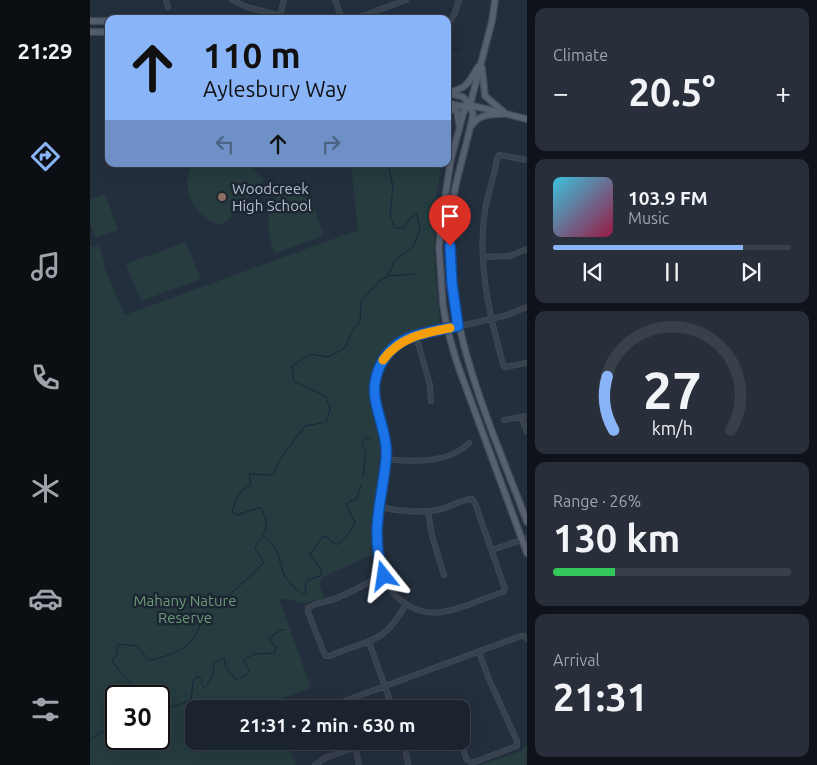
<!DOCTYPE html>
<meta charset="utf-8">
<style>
body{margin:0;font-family:Ubuntu,sans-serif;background:#282f3a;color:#f1f3f6;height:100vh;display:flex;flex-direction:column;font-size:19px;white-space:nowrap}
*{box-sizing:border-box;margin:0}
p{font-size:16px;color:#a0a4aa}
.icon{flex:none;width:28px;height:28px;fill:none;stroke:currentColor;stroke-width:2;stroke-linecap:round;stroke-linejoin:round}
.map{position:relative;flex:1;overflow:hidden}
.side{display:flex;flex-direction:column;gap:8px;padding:8px;background:#0f1319;width:290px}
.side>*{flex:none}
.banner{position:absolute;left:15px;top:15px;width:346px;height:152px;border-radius:10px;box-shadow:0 5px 20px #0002,0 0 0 1px #39404a;background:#8ab4f8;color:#111;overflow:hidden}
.speed{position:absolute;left:15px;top:685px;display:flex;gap:10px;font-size:25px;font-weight:700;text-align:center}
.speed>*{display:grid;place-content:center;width:65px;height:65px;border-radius:50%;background:#1b232e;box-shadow:0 5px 20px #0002,0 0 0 1px #39404a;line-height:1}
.speed .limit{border:2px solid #111;border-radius:8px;background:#fff;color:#111}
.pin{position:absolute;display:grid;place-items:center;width:42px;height:42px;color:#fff;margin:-51px -21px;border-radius:50% 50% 50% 0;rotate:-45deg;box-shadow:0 0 5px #0007}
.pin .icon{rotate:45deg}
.me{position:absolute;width:55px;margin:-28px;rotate:345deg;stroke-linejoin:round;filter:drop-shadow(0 0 4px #0008)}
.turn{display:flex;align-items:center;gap:18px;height:105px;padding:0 15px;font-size:22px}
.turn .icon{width:65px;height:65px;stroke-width:2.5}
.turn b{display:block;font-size:35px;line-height:42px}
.lanes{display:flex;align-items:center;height:48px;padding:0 15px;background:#0003;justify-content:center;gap:25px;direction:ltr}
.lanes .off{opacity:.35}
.big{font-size:38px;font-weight:700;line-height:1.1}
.side .widget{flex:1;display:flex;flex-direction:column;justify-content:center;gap:8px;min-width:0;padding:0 18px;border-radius:10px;background:#282f3a}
.side .dial{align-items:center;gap:0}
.dial svg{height:130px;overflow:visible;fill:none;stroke:#39404a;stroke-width:7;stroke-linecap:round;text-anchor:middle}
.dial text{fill:#f1f3f6;stroke:none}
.song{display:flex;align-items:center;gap:15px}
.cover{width:60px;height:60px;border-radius:8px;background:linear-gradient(135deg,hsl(190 70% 55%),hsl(340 70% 35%))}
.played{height:5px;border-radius:2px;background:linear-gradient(90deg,#8ab4f8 80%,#39404a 80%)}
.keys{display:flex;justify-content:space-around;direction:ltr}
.heat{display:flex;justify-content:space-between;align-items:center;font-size:28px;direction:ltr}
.charge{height:8px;border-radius:4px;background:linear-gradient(90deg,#34c759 26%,#39404a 0)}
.trip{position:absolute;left:95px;top:700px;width:285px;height:50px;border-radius:10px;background:#1b232e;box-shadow:0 5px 20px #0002,0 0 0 1px #39404a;font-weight:700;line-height:50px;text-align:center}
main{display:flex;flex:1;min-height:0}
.tabs{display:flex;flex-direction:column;width:90px;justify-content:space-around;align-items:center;background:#0b0e12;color:#a0a4aa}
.tabs .icon{width:35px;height:35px}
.tabs .current{color:#8ab4f8}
.tabs b{font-size:22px;color:#f1f3f6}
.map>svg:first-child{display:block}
.green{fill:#263c3f;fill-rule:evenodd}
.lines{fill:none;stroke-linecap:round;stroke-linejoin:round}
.stream{stroke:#17263c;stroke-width:1}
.minor-casing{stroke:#414a57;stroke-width:6}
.major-casing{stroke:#414a57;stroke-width:8}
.minor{stroke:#38414e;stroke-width:4.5}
.major{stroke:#56606e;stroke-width:5.5}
.route-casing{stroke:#114b97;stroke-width:12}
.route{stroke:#1a73e8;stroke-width:9}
.slow{stroke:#f59e0b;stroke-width:9}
.education-dot{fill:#8d6e63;stroke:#1d2633;stroke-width:2}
.labels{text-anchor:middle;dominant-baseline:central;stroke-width:5;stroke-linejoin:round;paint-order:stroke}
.poi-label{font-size:15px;fill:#b4bcc9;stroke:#1d2633;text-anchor:start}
.park-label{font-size:15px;fill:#6b9a76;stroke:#1d2633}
</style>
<main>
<nav class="tabs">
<b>21:29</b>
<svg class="icon current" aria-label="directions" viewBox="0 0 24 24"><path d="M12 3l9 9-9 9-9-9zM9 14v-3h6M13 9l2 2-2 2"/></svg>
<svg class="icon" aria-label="music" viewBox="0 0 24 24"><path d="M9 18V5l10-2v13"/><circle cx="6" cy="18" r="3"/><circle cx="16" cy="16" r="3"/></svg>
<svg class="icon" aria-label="phone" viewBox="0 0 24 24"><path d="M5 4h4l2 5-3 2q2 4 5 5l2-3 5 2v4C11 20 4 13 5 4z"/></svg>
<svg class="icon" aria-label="climate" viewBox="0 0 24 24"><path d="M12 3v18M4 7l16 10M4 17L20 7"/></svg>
<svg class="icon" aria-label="car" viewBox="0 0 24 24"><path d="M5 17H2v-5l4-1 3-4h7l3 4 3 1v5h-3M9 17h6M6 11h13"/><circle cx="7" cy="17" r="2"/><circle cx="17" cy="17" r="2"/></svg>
<svg class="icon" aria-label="filters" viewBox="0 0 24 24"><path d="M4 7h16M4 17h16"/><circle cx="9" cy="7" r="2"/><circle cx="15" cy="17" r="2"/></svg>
</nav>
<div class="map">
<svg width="437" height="765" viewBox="0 0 437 765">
<rect width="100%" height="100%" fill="#242f3e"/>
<path class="green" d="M102,164H162L164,165L162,168L174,178L173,182L138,220L129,225C104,215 89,190 102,164Z
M261,164H351L345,209L344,255L350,324L309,336L293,353L284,367L279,395L291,448L282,531L281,555L231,578L230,585L234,598L215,603L189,598L221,688L181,702L184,709H104V741H197L206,765H0V242L2,247L9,245L15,264L13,265L35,315L268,230ZM69,696V739H26V696Z
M215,183L233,232L231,237L185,253C177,235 173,205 193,192C199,188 207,186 215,183Z
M15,194L28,230L6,238L0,223V199Z
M96,242L111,279L51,301L36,264Z
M437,744V765H389L431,751Z"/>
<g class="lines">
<path class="stream" d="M299,19L300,12
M358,48L370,49
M298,276L325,274
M273,477L276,452L272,444L273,439L276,438L281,439
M174,537C191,548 187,558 194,574C197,582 207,589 213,595L216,593L215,585L218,580L230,576L232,571L220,555L232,537H237L246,545L256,538L265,523L256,505L260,501L266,500L272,484
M151,678L157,674L159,670L153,660L164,654L184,653L186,648L179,638L191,630H194
M45,696C43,681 30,673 22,661L27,654L28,644L46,646L59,660C73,658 94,651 103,639C106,635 108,630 110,625L107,617L95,606C103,593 119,597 132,602L174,563L165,548C166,543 168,542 171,538C180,528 175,518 171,507L147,515L142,512C146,499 149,490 161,485L159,474L183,475L191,458L215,426L237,422L240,408L235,396L204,381L202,366L220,354L238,357L255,348L263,330L270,322L271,301L289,281L298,276L305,260L323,247L330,230L327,213L320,219L313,228H305L300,215L303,187L298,164
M69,712L101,700L103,682L108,676L112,680V685L114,687C122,682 124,671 124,662L134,658L136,668L146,680H147
M0,739L12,732H26"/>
<g class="minor-casing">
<path id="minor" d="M76,0L78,7
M142,0L157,7L203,19
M245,0L252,19
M189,19L194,0
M264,19L316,0
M358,24L365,13L369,0
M437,160L409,155L407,158C405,175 398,192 395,210C387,263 399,313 413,364L415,367L437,363
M393,257L420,256L437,249
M326,336L340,385L341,401
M431,417L437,432
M414,420L437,416
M296,459C321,462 360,463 379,443
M289,507C310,511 331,514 352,509C362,506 373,499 382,499L385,503L415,589L413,592C393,598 372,610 351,612C336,614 321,609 309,599C268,562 294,499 296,453C296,435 289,420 285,403C280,376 294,351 318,338L414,316L437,307
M338,511L342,536L354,575
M402,550L437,538
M293,576C278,582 264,591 249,597C239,602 227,602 218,608V612L234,653L236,656H240C279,638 292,647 316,604
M279,642L303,709
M233,709L431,636H434L437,639
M264,741L269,765
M314,741L318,765
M370,741L377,760L382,763L427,746V741L398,677L389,652
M225,765L235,758L266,747"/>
</g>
<g class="major-casing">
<path id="major" d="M405,0L402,21L380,105L374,111L361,159L353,210L349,247L353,305L357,328L367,363L437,553
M0,21H19
M0,32H19
M392,68L395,96L414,112
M358,92C377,89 378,83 388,67
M358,93L373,97L380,105
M358,103L370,106L380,105L437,119
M380,105L383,114C376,151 362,187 360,226C355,330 401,426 437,522
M359,106L367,112L369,125
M382,125C389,114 400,115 412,114"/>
</g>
<use href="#minor" class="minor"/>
<use href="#major" class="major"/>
</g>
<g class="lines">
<g class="route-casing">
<path id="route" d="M294,576C279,533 292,502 296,459C298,440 290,422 286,403C280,378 293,350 316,339C332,332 351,330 368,326L362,284L360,246"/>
</g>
<use href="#route" class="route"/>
<path class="slow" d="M293,360C310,337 334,333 360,328"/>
</g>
<circle class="education-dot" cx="132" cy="197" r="5"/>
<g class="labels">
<g class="poi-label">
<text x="142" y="188">Woodcreek<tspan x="142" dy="17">High School</tspan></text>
</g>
<g class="park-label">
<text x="95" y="600">Mahany Nature<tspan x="95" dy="17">Reserve</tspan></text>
</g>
</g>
</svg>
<div class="speed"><div class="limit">30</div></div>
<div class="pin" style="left:360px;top:246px;background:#d93025"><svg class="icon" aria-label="arrive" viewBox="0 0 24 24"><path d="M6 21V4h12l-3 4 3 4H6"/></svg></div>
<svg class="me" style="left:294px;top:576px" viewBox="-20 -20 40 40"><path d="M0-17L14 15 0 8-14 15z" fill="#1a73e8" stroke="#fff" stroke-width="4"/></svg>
<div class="trip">21:31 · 2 min · 630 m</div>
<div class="banner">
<div class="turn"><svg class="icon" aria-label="ahead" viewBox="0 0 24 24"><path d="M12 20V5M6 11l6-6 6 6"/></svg><div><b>110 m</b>Aylesbury Way</div></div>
<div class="lanes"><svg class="icon off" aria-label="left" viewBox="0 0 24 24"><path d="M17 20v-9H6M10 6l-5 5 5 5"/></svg><svg class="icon" aria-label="ahead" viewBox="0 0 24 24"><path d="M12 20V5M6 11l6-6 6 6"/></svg><svg class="icon off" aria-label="right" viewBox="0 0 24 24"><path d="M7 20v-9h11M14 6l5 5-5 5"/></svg></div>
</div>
</div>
<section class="side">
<div class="widget"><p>Climate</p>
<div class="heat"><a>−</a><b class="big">20.5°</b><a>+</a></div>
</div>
<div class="widget">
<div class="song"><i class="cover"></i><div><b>103.9 FM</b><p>Music</p></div></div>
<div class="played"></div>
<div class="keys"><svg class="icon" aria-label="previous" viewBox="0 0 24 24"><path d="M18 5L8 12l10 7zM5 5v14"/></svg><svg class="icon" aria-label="pause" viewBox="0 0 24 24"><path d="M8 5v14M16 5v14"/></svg><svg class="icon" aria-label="next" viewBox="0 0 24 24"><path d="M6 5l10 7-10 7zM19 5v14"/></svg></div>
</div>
<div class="widget dial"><svg viewBox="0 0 100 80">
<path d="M14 69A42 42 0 1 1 86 69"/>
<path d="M14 69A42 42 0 0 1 10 36" stroke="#8ab4f8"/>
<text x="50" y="56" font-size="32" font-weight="700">27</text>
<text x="50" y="72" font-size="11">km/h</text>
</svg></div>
<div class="widget"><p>Range · 26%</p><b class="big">130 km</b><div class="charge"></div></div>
<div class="widget"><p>Arrival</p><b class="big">21:31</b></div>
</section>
</main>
